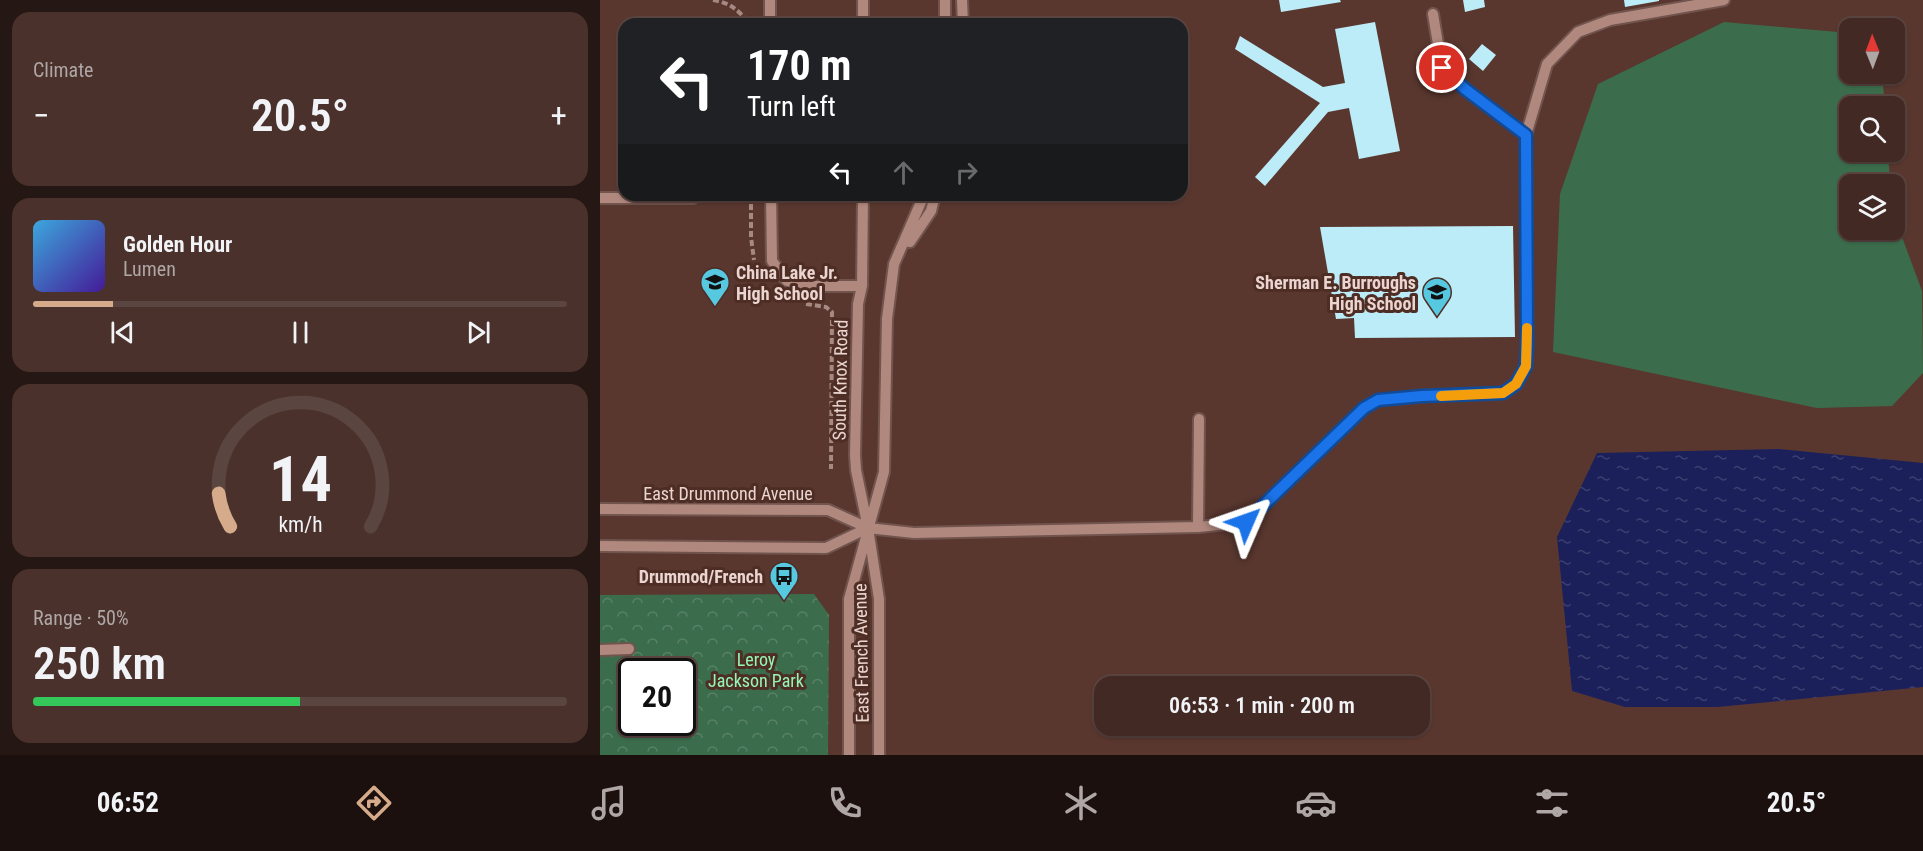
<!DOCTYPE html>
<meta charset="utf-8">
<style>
body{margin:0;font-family:"Roboto Condensed",sans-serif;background:#4a312b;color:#f1f3f6;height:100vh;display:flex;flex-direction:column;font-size:22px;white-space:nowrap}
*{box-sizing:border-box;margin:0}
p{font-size:20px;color:#afa6a6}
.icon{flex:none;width:33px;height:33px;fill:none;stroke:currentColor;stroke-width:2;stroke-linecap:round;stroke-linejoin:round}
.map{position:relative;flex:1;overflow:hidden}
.drawer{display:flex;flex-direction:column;gap:12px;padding:12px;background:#251713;width:600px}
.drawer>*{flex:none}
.hud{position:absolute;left:18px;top:18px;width:570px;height:183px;border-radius:18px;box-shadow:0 2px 4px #0004,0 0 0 2px #5b4541;background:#202124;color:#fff;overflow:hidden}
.needle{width:39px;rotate:359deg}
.tools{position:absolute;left:1239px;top:18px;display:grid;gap:12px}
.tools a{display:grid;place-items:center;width:66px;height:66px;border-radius:12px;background:#432923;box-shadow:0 2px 4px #0004,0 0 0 2px #5b4541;font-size:30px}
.speed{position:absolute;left:18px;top:658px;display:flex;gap:12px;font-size:30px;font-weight:700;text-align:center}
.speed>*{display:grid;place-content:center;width:78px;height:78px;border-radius:50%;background:#432923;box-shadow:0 2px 4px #0004,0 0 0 2px #5b4541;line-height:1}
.speed .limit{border:3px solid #111;border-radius:9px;background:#fff;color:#111}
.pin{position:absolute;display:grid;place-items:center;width:51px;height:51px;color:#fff;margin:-26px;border:3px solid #fff;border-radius:50%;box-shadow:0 2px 6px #0007}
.me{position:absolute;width:66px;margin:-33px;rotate:47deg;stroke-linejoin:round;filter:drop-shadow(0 0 4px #0008)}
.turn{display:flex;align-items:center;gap:21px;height:126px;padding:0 30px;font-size:27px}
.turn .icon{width:78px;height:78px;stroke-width:2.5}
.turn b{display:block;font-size:42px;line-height:51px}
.lanes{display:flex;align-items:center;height:57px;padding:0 30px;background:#0003;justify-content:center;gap:30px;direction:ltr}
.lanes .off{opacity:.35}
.big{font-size:45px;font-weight:600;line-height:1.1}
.drawer .tile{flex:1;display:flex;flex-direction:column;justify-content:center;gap:9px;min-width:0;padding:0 21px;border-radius:18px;background:#4a312b}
.drawer .dial{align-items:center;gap:0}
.dial svg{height:156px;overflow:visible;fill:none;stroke:#5b4541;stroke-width:7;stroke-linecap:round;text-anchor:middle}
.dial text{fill:#f1f3f6;stroke:none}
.song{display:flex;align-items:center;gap:18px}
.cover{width:72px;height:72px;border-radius:9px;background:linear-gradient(135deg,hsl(200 70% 55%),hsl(260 70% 35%))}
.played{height:6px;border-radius:3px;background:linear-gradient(90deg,#d6ab8b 15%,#5b4541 15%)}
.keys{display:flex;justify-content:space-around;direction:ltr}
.heat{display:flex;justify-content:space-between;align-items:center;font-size:33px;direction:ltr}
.charge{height:9px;border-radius:4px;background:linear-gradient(90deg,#34c759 50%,#5b4541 0)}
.trip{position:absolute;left:494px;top:676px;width:336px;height:60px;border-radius:18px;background:#432923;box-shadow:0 2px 4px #0004,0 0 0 2px #5b4541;font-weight:600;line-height:60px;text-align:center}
.menu{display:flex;height:96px;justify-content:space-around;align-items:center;background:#1b100e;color:#afa6a6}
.menu .icon{width:42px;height:42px}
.menu .on{color:#d6ab8b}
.menu b{font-size:27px;color:#f1f3f6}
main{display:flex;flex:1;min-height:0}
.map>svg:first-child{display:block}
.park{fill:url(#park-crowns);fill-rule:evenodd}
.pitch{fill:#3b6d4c}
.water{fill:url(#water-ripples)}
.building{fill:#bcecf7}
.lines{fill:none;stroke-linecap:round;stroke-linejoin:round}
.minor-casing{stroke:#71544e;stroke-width:14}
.path{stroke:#a58982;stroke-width:4;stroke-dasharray:6 3;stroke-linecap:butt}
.minor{stroke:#b0887e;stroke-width:10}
.route-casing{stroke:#114b97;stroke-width:15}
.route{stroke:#1a73e8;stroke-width:10}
.slow{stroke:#f59e0b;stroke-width:10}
.labels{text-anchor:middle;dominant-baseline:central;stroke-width:6;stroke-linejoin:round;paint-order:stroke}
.poi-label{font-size:18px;font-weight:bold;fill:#ebd5d0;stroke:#4e2d25;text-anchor:end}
.street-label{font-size:18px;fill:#ebd5d0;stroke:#4e2d25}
.park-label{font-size:18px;fill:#92f7b4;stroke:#4e2d25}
</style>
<main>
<section class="drawer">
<div class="tile"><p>Climate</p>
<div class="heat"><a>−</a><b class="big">20.5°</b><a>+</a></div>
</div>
<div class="tile">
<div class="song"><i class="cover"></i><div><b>Golden Hour</b><p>Lumen</p></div></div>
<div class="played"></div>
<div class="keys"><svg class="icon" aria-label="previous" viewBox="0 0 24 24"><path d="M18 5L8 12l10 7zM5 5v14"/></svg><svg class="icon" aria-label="pause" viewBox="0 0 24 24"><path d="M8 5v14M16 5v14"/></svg><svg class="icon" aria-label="next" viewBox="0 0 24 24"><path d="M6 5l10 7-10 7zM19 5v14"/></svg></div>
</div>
<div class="tile dial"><svg viewBox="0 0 100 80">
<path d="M14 69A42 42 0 1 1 86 69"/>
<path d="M14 69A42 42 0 0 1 8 52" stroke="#d6ab8b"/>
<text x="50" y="56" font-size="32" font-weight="700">14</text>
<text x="50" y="72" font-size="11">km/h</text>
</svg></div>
<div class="tile"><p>Range · 50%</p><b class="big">250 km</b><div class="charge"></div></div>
</section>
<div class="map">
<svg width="1323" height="755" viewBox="0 0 1323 755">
<defs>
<pattern id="park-crowns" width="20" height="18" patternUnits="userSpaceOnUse" patternTransform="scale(1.5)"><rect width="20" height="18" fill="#3b6d4c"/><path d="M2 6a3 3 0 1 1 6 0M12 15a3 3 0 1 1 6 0" fill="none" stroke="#588165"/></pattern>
<pattern id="water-ripples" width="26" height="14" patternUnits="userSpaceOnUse" patternTransform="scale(1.5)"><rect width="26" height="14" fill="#1b205a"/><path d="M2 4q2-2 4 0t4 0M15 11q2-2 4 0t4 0" fill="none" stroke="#3c4071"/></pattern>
</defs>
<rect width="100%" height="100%" fill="#59372f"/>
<path class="park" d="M214,594L229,615L228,755H0V595ZM32,672H82V723H32Z"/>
<path class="pitch" d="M1124,22L1249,33L1250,74H1282L1285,106H1250V152H1288L1290,184H1250V230H1294L1295,218L1322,291L1323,373L1292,406L1217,408L953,352L960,194L998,84Z"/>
<path class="water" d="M1179,449L1323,463V687L1118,707H1025L972,691L957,537L997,453Z"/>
<path class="building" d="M679,0H740L741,2L681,12Z
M863,0H884L885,7L865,12Z
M1024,0H1059V1L1025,7Z
M775,22L800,151L759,159L749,108L728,112L665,186L655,177L720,103L635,49L640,36L723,87L745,83L735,29Z
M882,44L896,55L883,71L869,59Z
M913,226L915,337L755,338L754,318L736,319L720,227Z"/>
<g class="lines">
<g class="minor-casing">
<path id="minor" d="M170,0V24
M263,0V24
M345,0V24
M362,0L363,24
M833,14L842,68L865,89L926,135
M171,195L172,261L187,281L207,286H262
M263,195L262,286L258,304L255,455L256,470L268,528L279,599V755
M0,198H93
M310,242L331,211L335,195
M0,509L228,510L268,528L314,533L598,527L646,522L764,408L778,400L822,396L903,393L916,384L926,366L927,346L926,135L947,64L978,32L1010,20L1124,0
M598,527L599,419
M0,546L226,548L268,528
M0,650L29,649
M249,755V599L284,472L287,319L294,264L324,195"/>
</g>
<path class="path" d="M113,0C131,3 138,10 150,24
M151,195V237L154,260
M206,304L226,307L232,312L231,469"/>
<use href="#minor" class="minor"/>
</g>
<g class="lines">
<g class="route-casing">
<path id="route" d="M646,522L764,408L778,400L822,396L903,393L916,384L926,366L927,345L926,135L865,89L842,68"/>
</g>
<use href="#route" class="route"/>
<path class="slow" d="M841,396L903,393L916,384L926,366L927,328"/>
</g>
<defs>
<g id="school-pin" transform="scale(1.5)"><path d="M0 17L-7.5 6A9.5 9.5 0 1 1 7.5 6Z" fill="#56c9e1" stroke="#4e2d25"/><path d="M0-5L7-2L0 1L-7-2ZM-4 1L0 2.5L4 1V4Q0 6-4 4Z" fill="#111"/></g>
<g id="bus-pin" transform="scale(1.5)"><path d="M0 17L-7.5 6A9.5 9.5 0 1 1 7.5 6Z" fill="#56c9e1" stroke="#4e2d25"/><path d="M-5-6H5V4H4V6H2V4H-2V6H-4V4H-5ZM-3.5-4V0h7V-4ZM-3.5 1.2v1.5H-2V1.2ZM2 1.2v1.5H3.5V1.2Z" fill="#111"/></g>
</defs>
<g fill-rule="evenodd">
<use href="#school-pin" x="115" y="282"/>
<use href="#school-pin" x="837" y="292"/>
<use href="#bus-pin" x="184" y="576"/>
</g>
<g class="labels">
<g class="poi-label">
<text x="136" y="272" text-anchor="start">China Lake Jr.<tspan x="136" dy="21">High School</tspan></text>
<text x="816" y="282">Sherman E. Burroughs<tspan x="816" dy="21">High School</tspan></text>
<text x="163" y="576">Drummod/French</text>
</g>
<g class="street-label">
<text transform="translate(240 380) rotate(-89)">South Knox Road</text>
<text x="128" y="493">East Drummond Avenue</text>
<text transform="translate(261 653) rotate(-91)">East French Avenue</text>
</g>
<g class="park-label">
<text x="156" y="659">Leroy<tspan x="156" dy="21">Jackson Park</tspan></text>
</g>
</g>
</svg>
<div class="tools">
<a><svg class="needle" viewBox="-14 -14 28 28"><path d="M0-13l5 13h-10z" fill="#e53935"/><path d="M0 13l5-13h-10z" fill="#afa6a6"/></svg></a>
<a><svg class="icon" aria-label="search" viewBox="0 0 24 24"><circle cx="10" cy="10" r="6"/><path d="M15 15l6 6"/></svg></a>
<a><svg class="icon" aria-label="layers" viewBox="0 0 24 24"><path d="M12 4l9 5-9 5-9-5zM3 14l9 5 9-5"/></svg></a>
</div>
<div class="speed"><div class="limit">20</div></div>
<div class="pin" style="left:842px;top:68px;background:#d93025"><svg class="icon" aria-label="arrive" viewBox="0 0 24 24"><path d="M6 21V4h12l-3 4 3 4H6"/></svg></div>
<svg class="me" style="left:646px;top:522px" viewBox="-20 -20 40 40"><path d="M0-17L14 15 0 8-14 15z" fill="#1a73e8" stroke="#fff" stroke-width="4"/></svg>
<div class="trip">06:53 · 1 min · 200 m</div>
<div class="hud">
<div class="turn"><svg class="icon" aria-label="left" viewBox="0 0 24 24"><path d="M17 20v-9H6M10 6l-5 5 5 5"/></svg><div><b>170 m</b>Turn left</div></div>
<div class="lanes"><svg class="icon" aria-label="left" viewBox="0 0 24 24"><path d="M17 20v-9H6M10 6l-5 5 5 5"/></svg><svg class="icon off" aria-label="ahead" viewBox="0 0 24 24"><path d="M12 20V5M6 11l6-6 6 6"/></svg><svg class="icon off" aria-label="right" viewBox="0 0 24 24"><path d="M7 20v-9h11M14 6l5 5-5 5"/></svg></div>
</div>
</div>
</main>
<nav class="menu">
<b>06:52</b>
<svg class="icon on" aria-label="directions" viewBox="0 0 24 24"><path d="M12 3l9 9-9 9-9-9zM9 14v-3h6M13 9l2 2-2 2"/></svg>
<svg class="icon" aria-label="music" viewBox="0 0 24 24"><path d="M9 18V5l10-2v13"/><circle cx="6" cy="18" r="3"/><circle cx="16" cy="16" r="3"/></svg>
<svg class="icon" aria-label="phone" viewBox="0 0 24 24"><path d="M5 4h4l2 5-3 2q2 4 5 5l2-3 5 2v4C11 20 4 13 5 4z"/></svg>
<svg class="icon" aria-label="climate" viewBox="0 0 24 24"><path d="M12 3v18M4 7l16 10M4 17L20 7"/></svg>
<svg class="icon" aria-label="car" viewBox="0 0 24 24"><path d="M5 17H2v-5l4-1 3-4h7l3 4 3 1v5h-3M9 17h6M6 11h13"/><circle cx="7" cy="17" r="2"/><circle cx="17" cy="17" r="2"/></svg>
<svg class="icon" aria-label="filters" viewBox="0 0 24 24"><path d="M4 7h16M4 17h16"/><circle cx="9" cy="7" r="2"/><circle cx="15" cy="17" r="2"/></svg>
<b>20.5°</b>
</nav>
